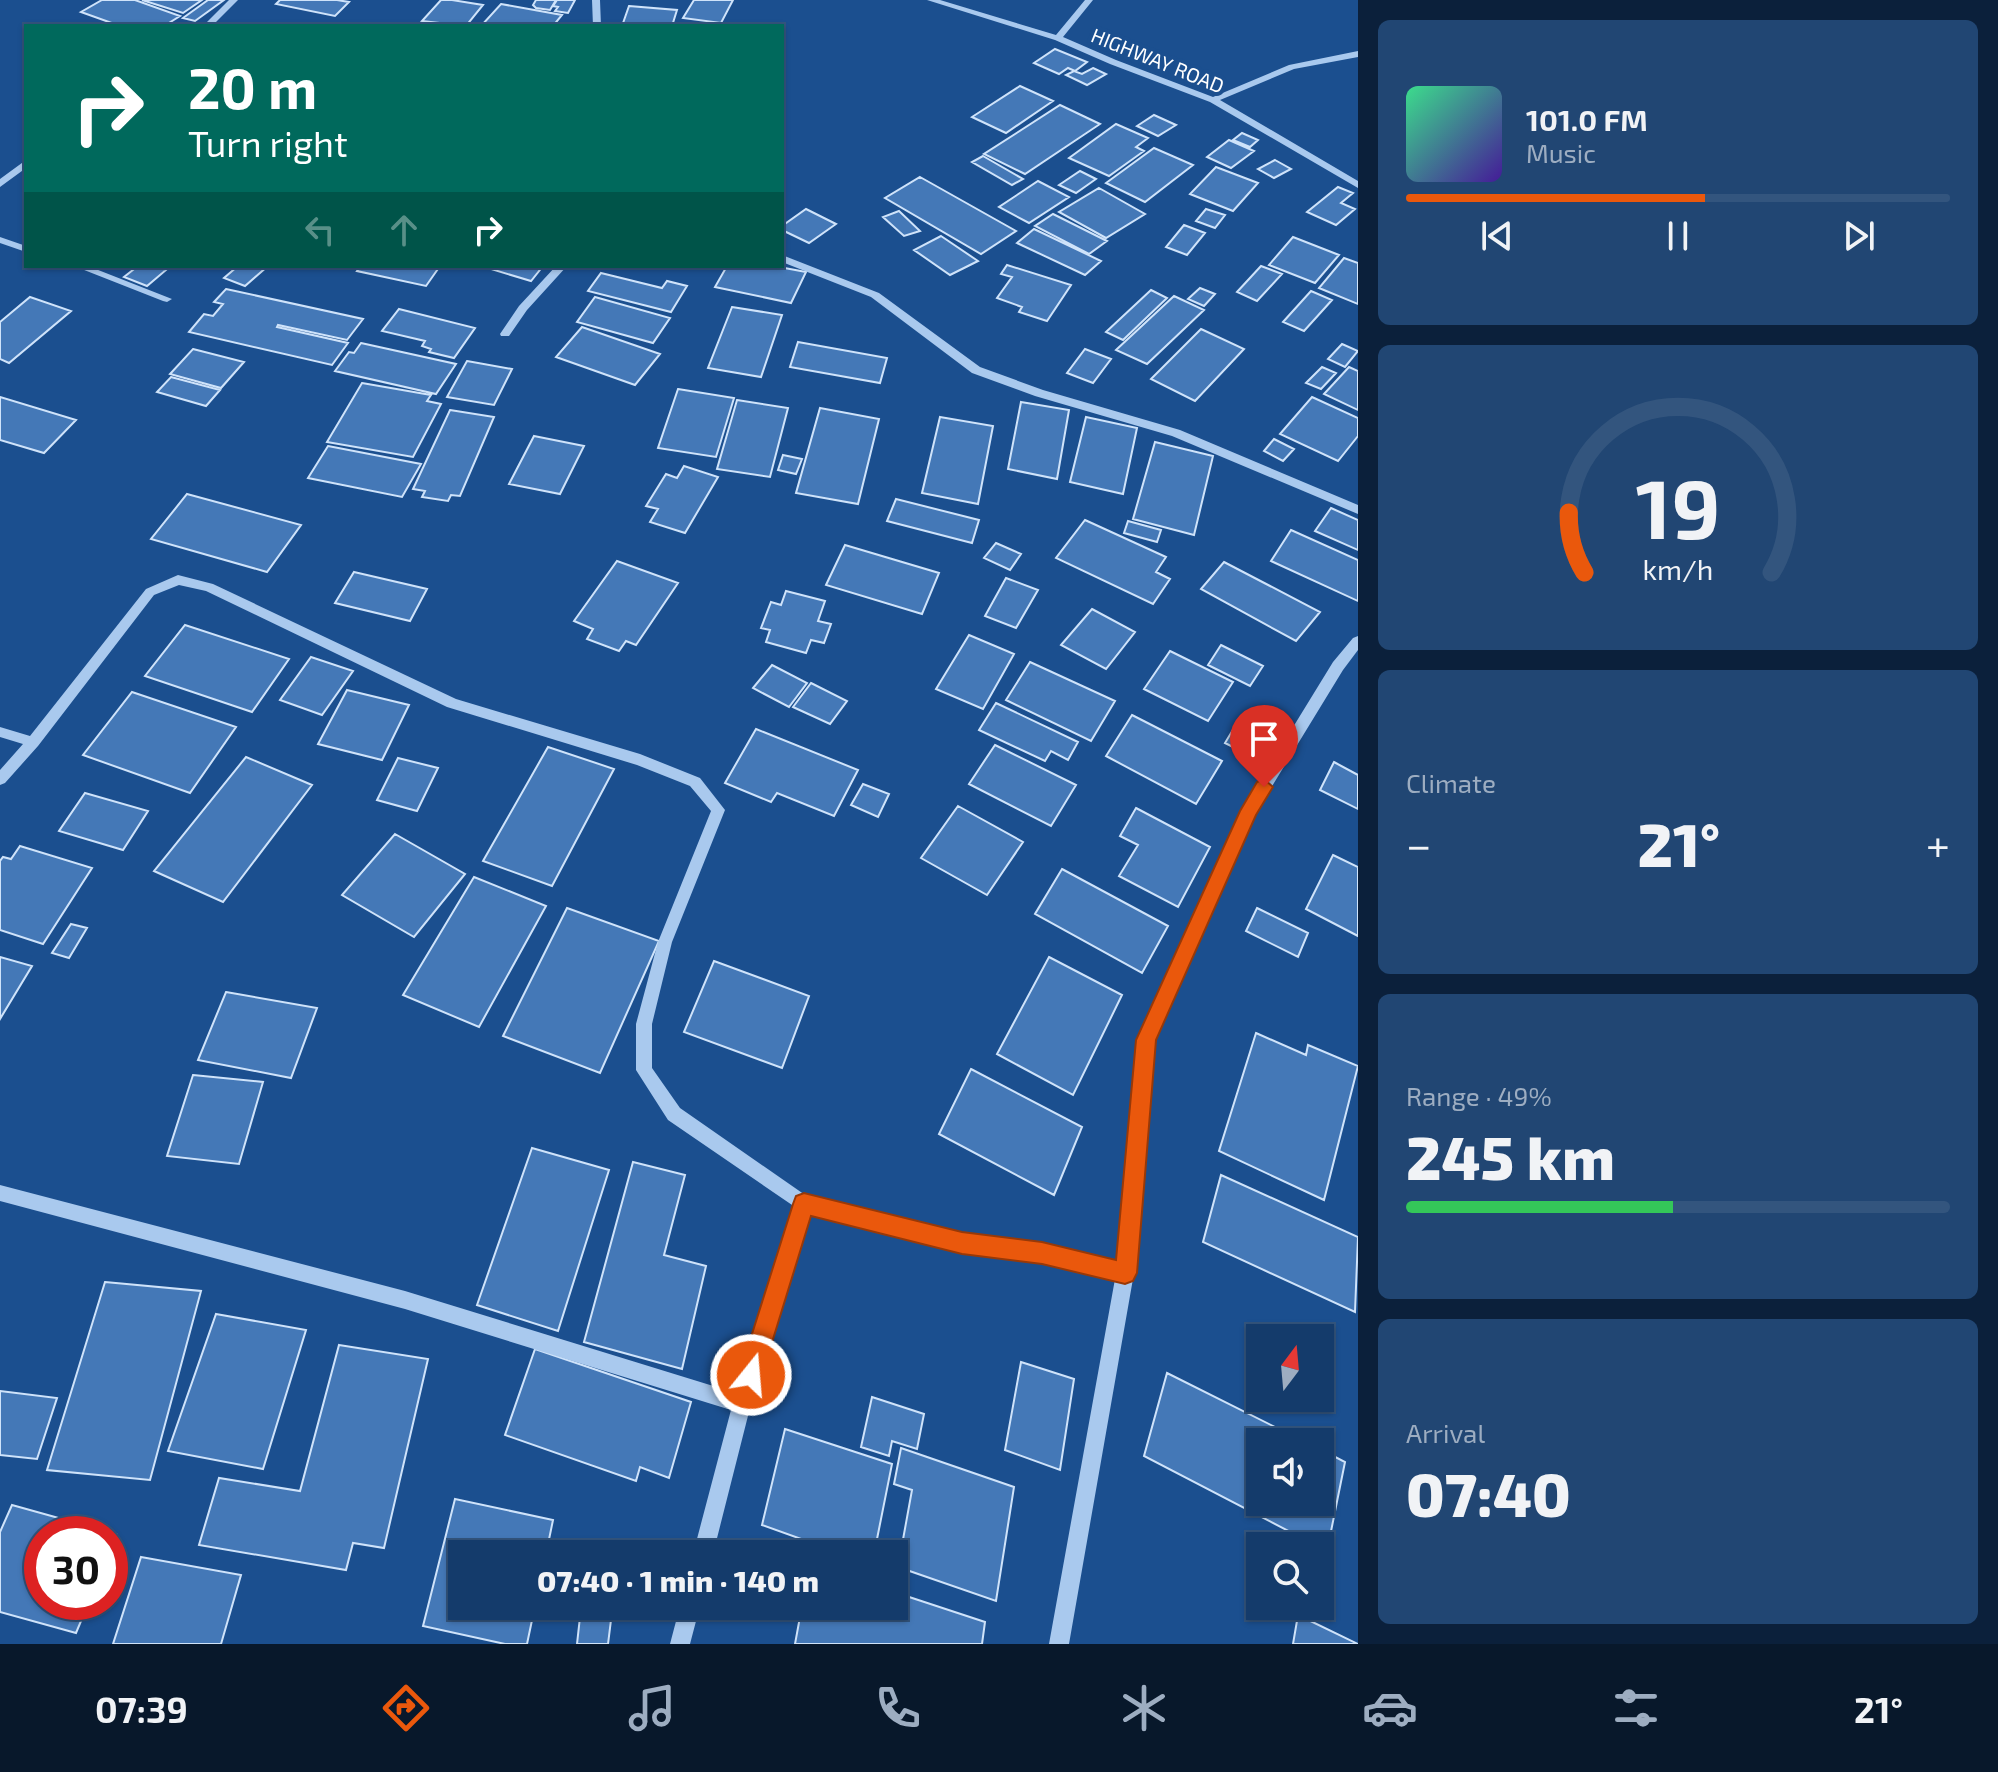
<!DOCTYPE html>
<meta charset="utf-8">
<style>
body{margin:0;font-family:"Exo 2",sans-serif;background:#214673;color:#f1f3f6;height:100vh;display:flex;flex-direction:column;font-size:30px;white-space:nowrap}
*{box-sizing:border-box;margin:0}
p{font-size:26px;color:#9dadc1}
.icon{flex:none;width:44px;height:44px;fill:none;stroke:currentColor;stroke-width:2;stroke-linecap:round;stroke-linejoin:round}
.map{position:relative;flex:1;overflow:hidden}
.sheet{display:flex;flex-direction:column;gap:20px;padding:20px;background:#0b203b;width:640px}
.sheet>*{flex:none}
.top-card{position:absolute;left:24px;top:24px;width:760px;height:244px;border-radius:0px;box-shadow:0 2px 6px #0004,0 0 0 2px #33557e;background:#00695c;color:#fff;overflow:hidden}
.needle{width:52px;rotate:16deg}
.fabs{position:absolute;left:1246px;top:1324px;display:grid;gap:16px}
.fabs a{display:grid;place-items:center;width:88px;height:88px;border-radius:0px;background:#143b6b;box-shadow:0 2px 6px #0004,0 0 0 2px #33557e;font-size:40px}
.speed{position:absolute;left:24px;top:1516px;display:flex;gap:16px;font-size:40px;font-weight:700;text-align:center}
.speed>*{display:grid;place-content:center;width:104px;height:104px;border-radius:50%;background:#143b6b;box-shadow:0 2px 6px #0004,0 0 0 2px #33557e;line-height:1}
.speed .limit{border:12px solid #d22;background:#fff;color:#111}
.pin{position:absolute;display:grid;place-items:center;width:68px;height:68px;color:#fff;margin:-82px -34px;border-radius:50% 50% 50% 0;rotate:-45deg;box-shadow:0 0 8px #0007}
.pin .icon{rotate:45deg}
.me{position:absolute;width:88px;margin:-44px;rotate:17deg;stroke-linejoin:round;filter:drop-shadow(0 0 6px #0008)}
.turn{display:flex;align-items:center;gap:28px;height:168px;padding:0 32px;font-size:36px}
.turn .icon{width:104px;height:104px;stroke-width:2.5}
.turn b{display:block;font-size:56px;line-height:68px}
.lanes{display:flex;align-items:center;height:76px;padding:0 32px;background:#0003;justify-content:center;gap:40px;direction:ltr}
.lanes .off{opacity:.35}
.big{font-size:60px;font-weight:800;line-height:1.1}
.sheet .card{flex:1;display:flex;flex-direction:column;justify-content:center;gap:12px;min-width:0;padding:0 28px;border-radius:12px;background:#214673}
.sheet .dial{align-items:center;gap:0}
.dial svg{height:208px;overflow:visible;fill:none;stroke:#33557e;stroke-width:7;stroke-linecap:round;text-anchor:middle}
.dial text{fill:#f1f3f6;stroke:none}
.song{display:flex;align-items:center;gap:24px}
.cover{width:96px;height:96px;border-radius:12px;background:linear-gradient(135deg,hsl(150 70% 55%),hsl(260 70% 35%))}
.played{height:8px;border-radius:4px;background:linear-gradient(90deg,#ea580c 55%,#33557e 55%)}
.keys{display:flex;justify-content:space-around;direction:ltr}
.heat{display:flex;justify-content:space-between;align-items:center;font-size:44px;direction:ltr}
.charge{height:12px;border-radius:6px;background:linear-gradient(90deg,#34c759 49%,#33557e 0)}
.trip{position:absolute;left:448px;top:1540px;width:460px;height:80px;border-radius:0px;background:#143b6b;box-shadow:0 2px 6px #0004,0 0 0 2px #33557e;font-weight:800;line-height:80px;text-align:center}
.menu{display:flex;height:128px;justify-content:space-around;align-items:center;background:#08182b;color:#9dadc1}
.menu .icon{width:56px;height:56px}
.menu .current{color:#ea580c}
.menu b{font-size:36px;color:#f1f3f6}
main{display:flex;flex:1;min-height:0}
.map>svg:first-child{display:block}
.building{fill:#4478b7;stroke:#cfe3fa;stroke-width:2}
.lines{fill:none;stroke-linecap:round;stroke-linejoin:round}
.minor{fill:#a9c9ee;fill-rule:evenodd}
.route{fill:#ea580c;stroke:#983908;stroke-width:2}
.labels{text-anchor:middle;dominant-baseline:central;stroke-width:8;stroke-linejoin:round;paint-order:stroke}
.far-street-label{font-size:20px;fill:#fff;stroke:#1b4f8f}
</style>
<main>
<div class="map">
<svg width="1358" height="1644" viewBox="0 0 1358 1644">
<rect width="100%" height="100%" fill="#1b4f8f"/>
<path class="building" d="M102,0H135L180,16L164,26H120L81,12Z
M142,0H202L183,13Z
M208,0H224L195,21L183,18Z
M280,0H337L349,2L335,16L276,4Z
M441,0H452L483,5L466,26L422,21Z
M536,0H556L550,10L536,8L533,5Z
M557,0H575L568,13L555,11L558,7L553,6Z
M694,0H733L721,23L683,18Z
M501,4L562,15L553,26H481Z
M629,6L677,10L672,26H622Z
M1055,49L1087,62L1075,71L1068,68L1059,74L1034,63Z
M1093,68L1106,74L1087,85L1066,75L1074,71L1082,74Z
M1020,86L1053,101L1006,133L972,117Z
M1060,105L1100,124L1025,174L984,154Z
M1154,115L1176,125L1158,136L1137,126Z
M1116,124L1148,138L1136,147L1144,151L1109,176L1069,158Z
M1242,133L1258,140L1250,147L1233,140Z
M1229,140L1254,151L1231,168L1207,157Z
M1154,148L1193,165L1145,202L1106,183Z
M983,156L1023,179L1012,185L972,162Z
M1275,160L1291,169L1274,178L1258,169Z
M1216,167L1258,183L1233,211L1190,194Z
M1080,171L1096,179L1076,193L1059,185Z
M920,177L1016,231L981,254L885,198Z
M1038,181L1069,197L1029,223L999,207Z
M1338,187L1353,193L1341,203L1355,209L1336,225L1307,212Z
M1099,188L1145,214L1106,238L1059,212Z
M806,209L836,224L809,243L782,230V226Z
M1206,209L1225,215L1215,228L1196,221Z
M899,211L920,231L904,236L883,217Z
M1053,214L1107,241L1089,254L1035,226Z
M1184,225L1205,233L1187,255L1166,247Z
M1034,229L1101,261L1085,275L1017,243Z
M941,236L978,261L950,275L914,250Z
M1293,237L1339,255L1315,283L1269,265Z
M1344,258L1358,263V304L1319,288Z
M1007,265L1071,285L1047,321L1019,312L1022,307L997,298L1012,277L1001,274Z
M138,266H154L166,270L147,286L124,277Z
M238,266H268L245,286L224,278Z
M361,266H440L426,286L357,271Z
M493,266H543L531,281L491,269Z
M727,266H774L806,272L791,303L715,287Z
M1261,266L1282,274L1257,301L1237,292Z
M601,273L662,288L667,281L687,286L671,312L588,291Z
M1200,288L1215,294L1204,306L1188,299Z
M226,289L363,319L347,340L278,325L277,327L348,343L332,365L189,332L204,314L213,316L223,304L214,302Z
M1151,290L1167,298L1123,340L1106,332Z
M1311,291L1332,300L1304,331L1283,322Z
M1174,296L1204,310L1147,364L1116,350Z
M30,297L71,311L9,363L0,359V322Z
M595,297L670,318L653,343L577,322Z
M732,307L782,315L761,377L708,368Z
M399,309L475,328L454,358L429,352L431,349L422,346L425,341L382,331Z
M582,327L660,354L635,385L556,357Z
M1201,329L1244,349L1195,401L1151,379Z
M798,342L887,358L880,383L790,367Z
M361,343L456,364L436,394L335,371L349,352L354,353Z
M1342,344L1358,351L1345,367L1328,359Z
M193,349L244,362L221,388L170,374Z
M1085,349L1111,359L1093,383L1067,373Z
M467,361L512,369L494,405L447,397Z
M1322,367L1336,373L1321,389L1306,383Z
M1349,367L1358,371V410L1324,394Z
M171,377L220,390L206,406L157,392Z
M362,383L431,395L427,401L441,404L413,457L327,442Z
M678,389L734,398L716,457L658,448Z
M0,397L76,420L44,453L0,440Z
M1312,397L1358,418V436L1338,461L1280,434Z
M737,400L788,408L770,477L717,469Z
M1021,402L1069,410L1057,479L1008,469Z
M820,408L879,419L858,504L796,493Z
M450,410L494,417L460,496L451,495L448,501L422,497L425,491L413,489Z
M940,417L993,426L978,504L922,493Z
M1086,417L1137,428L1123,494L1070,482Z
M534,436L584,446L560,494L509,484Z
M1274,439L1294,449L1283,461L1264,451Z
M1155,442L1213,456L1194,535L1133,519Z
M328,446L421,464L402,497L308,478Z
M783,455L802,459L796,474L778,470Z
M684,466L718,477L685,533L650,522L658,509L646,506L666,474L677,478Z
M187,494L301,525L267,572L151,539Z
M896,499L979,520L972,543L887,521Z
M1331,508L1358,520V550L1315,531Z
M1085,520L1166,557L1156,572L1170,579L1153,604L1056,558Z
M1128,521L1161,530L1157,542L1124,533Z
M1291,530L1358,560V601L1271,561Z
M996,543L1021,554L1010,570L984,558Z
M845,545L939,573L922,614L826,585Z
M617,561L678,583L636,645L626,641L619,651L587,639L593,629L574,621Z
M1224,562L1320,612L1296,641L1201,589Z
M354,572L427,589L410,621L335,603Z
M1006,578L1038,590L1016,628L985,616Z
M786,591L825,601L818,621L831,624L824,643L811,640L806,653L766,642L770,630L761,628L771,602L781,605Z
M1092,609L1135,632L1106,669L1061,645Z
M185,625L289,659L252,712L145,676Z
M969,635L1014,654L983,709L936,689Z
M1221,645L1263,666L1250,686L1208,665Z
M1170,651L1233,682L1208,721L1144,689Z
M311,657L353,671L322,715L280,700Z
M1030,662L1115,701L1091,741L1006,700Z
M772,665L807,683L789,707L753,688Z
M811,683L847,701L830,724L793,707Z
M347,690L409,705L382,760L318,744Z
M132,692L236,727L190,793L83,755Z
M996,703L1078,742L1068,760L1051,751L1045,761L979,730Z
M1132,715L1222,761L1196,804L1106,756Z
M1234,728L1260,741L1251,756L1225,743Z
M756,729L858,770L834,816L777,793L771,802L725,783Z
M995,745L1076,785L1051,826L969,784Z
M548,747L614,769L552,886L483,861Z
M246,757L312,785L223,902L154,871Z
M398,758L438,768L417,811L377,800Z
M1334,762L1358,775V809L1320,790Z
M863,784L889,794L878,817L851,805Z
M85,793L148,811L123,850L59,831Z
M958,806L1023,842L987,895L921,858Z
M1136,808L1210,847L1178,907L1119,876L1138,845L1120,836Z
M395,834L465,874L414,937L342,895Z
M20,846L92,868L43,944L0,930V861L3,857L11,859Z
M1333,855L1358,867V936L1306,909Z
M1062,869L1168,926L1142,973L1035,914Z
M474,877L546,906L479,1027L403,995Z
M567,908L659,941L600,1073L503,1036Z
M1257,908L1308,933L1298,957L1246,931Z
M71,924L87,928L69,958L52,953Z
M0,957L32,966L0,1019Z
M1049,957L1122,995L1073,1095L997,1054Z
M714,961L809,996L782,1068L684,1032Z
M226,992L317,1008L291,1078L198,1060Z
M1256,1033L1306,1055L1308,1045L1358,1066L1324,1200L1219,1151Z
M971,1069L1082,1127L1054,1195L939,1134Z
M193,1075L263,1082L239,1164L167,1156Z
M532,1148L609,1170L558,1331L477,1305Z
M633,1162L685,1175L664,1255L706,1266L682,1369L584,1342Z
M1221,1175L1358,1237L1355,1312L1203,1242Z
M105,1282L201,1291L150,1480L47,1470Z
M216,1314L306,1330L263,1469L168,1451Z
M339,1345L428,1359L384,1548L353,1543L346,1570L199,1545L219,1478L300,1491Z
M535,1349L691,1402L669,1478L640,1467L636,1481L505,1435Z
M1021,1362L1074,1379L1060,1470L1005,1450Z
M1167,1373L1305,1442H1260V1502H1320V1449L1345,1462L1327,1551L1144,1456Z
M0,1391L57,1398L37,1459L0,1455Z
M872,1397L924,1414L917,1449L892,1441L889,1456L861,1447Z
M785,1429L892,1464L874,1554H843L762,1525Z
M901,1448L1014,1487L996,1601L898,1567L912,1490L894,1484Z
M455,1499L553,1520L546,1554H462V1606H535L527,1644H505L423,1626Z
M12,1505L116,1534L110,1549V1534H42V1602H89L76,1633L0,1612V1532Z
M141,1557L241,1575L221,1644H113Z
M894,1592L985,1622L982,1644H795L802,1606H894Z
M1298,1615L1358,1644H1293Z
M580,1617L611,1620L608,1644H577Z"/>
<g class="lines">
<path class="minor" d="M229,0H238L212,26H203Z
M592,0H600L601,26H593Z
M927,0H940L1056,35L1085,0H1093L1063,37L1116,60L1213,97L1289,65L1358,51V57L1294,69L1220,100L1358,181V188L1210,102L1110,64L1055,40Z
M26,160V168L0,187V179Z
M0,237L26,246V252L0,243Z
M782,255L879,293L980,367L1043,390L1180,430L1358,505V514L1172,436L1035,396L972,373L871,297L782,262Z
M74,266H88L172,299L167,302L163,301Z
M556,266H567L527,310L509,336H501L500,334L519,306Z
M178,575L213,584L456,699L640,754L700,778L725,810L672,942L652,1024V1068L680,1108L808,1197L962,1235L1042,1244L1117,1263L1138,1040L1244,807L1333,662L1353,638L1358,636V650L1343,670L1255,814L1154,1040L1134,1273L1069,1644H1049L1115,1279L1042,1262L962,1251L809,1214L751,1404L713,1554H693L731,1410L405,1309L0,1201V1185L405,1291L736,1393L795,1207L668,1120L636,1070V1024L658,942L711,811L690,786L637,765L447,707L206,591L179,585L154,595L38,746L5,783L0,785V770L23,744L0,737V727L30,736L146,589Z
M680,1606H700L690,1644H670Z"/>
</g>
<path class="route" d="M1264,779L1273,787L1256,815L1156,1040L1137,1273L1133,1281L1125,1284L1042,1264L962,1254L811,1216L762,1375L759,1383L751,1387L742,1383L739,1375L793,1204L796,1196L804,1193L962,1232L1042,1242L1116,1260L1136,1040L1240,811L1257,782Z"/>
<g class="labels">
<g class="far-street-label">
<text transform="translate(1158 60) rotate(22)">HIGHWAY ROAD</text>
</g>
</g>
</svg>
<div class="fabs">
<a><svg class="needle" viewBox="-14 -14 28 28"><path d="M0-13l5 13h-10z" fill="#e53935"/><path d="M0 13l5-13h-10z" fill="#9dadc1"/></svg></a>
<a><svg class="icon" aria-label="sound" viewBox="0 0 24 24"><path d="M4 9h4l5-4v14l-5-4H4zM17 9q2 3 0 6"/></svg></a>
<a><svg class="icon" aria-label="search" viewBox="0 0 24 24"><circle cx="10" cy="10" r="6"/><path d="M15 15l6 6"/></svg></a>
</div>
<div class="speed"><div class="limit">30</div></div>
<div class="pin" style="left:1264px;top:787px;background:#d93025"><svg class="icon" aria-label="arrive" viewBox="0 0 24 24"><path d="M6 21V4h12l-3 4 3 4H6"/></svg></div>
<svg class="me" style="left:751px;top:1375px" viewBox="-20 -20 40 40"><circle r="17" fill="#ea580c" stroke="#fff" stroke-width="3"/><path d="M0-11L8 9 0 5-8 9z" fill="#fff"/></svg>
<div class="trip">07:40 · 1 min · 140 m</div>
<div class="top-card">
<div class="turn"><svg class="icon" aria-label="right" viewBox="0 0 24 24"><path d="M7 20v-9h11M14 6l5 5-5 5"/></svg><div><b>20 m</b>Turn right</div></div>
<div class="lanes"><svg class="icon off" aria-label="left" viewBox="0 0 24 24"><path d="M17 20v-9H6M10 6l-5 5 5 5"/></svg><svg class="icon off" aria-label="ahead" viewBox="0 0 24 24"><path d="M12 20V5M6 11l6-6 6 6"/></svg><svg class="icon" aria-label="right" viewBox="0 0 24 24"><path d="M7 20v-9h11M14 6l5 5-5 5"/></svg></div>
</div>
</div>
<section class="sheet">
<div class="card">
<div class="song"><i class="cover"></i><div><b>101.0 FM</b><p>Music</p></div></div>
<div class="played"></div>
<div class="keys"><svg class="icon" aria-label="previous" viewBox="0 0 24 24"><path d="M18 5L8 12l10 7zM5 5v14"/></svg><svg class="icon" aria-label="pause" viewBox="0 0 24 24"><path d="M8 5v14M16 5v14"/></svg><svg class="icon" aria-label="next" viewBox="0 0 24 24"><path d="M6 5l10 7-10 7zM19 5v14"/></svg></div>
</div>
<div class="card dial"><svg viewBox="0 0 100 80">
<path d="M14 69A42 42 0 1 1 86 69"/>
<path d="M14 69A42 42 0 0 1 8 46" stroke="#ea580c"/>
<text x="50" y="56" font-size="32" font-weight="700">19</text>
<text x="50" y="72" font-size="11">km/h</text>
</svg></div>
<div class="card"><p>Climate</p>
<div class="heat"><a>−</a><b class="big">21°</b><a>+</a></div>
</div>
<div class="card"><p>Range · 49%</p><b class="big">245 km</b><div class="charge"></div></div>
<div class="card"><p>Arrival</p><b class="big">07:40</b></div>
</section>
</main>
<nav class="menu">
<b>07:39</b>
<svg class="icon current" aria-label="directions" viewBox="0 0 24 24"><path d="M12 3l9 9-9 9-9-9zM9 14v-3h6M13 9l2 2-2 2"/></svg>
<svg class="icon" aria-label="music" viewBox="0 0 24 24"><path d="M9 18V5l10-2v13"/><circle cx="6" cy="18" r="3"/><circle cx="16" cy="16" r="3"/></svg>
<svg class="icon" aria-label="phone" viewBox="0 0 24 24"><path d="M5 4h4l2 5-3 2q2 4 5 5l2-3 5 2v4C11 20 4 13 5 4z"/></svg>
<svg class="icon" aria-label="climate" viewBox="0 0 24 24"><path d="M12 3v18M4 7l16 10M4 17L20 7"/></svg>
<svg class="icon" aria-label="car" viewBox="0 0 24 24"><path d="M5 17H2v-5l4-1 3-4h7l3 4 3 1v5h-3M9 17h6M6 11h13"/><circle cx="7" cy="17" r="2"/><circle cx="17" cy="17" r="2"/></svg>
<svg class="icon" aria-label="filters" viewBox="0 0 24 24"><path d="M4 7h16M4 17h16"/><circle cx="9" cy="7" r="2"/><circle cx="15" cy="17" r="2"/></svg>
<b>21°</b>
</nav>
